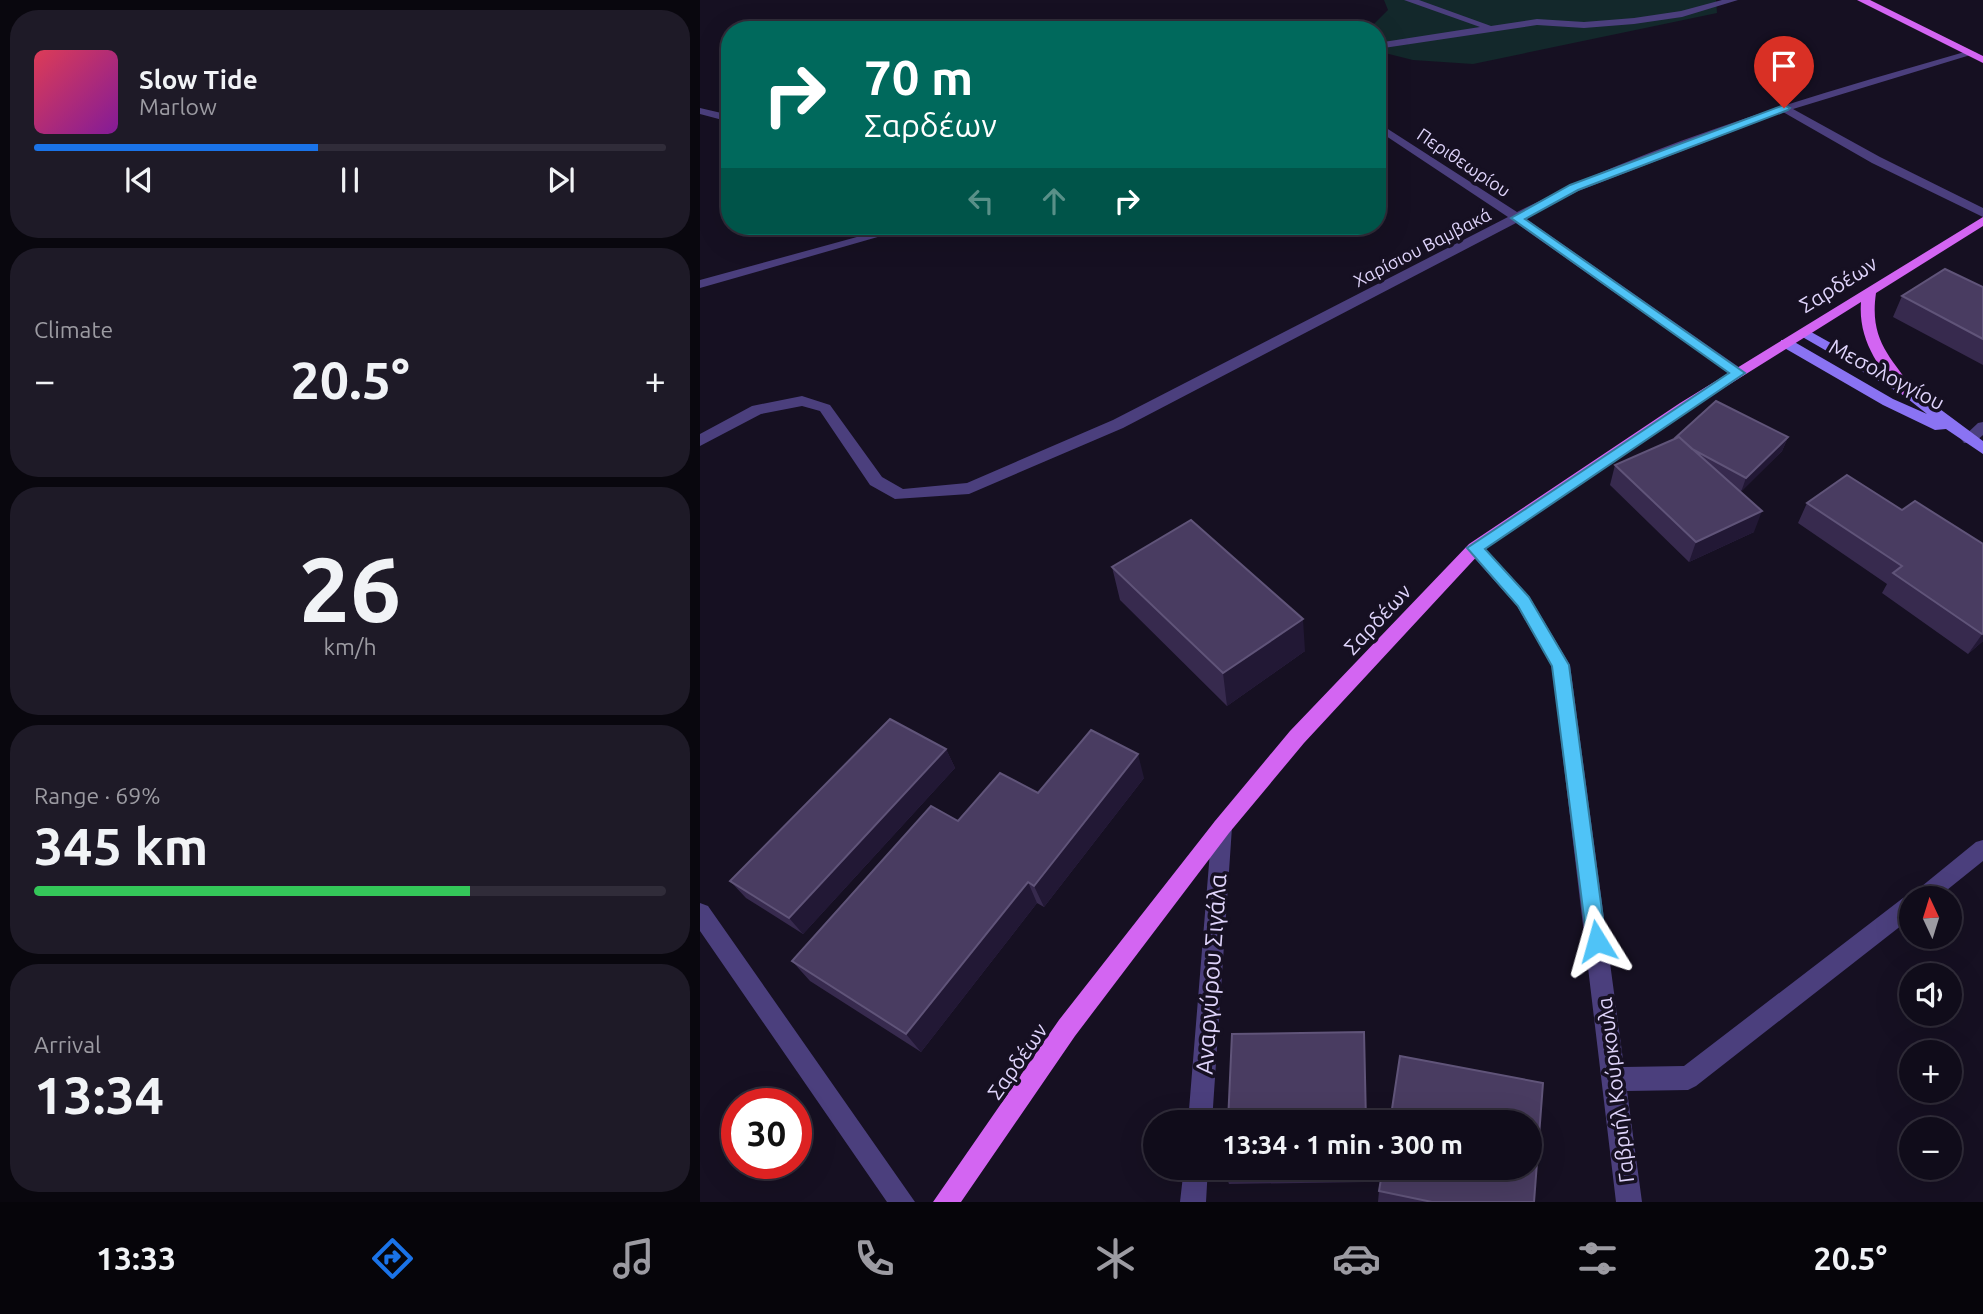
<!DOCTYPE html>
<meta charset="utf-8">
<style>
body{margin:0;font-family:Ubuntu,sans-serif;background:#1e1a27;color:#f1f3f6;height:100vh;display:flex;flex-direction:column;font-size:26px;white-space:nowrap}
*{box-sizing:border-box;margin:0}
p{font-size:23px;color:#9c9ba2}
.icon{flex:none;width:38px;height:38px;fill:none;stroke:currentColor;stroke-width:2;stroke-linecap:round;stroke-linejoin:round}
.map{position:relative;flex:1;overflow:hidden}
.sheet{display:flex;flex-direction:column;gap:10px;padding:10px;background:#09070e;width:700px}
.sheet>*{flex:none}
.guide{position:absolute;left:21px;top:21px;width:665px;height:214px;border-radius:28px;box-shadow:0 7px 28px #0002,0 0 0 2px #302c39;background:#00695c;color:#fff;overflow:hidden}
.needle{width:46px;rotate:356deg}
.tools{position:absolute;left:1199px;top:886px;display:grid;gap:14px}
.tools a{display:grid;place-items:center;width:63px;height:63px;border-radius:50%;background:#100c1a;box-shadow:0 7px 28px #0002,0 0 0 2px #302c39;font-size:35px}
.speed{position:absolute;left:21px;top:1088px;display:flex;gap:14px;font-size:35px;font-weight:700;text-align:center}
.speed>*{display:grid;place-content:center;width:91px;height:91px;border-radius:50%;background:#100c1a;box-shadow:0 7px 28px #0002,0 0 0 2px #302c39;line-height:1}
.speed .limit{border:10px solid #d22;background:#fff;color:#111}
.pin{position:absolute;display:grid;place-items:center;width:60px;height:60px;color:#fff;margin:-72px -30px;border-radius:50% 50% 50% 0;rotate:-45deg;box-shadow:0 0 7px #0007}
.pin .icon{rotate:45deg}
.me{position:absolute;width:77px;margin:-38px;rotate:352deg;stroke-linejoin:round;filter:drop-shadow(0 0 5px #0008)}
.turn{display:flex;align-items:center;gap:24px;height:147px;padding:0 28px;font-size:32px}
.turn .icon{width:91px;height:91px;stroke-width:2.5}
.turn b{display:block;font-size:49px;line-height:60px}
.lanes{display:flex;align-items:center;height:66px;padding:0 28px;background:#0003;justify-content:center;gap:35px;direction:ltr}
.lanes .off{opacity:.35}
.big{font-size:52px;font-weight:600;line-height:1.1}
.sheet .card{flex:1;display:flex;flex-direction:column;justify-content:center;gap:10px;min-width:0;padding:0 24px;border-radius:28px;background:#1e1a27}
.sheet .dial{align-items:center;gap:0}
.dial b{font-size:91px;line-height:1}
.song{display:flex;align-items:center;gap:21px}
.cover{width:84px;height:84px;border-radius:10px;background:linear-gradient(135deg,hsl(350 70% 55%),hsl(290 70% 35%))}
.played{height:7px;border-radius:4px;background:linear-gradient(90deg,#1a73e8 45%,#302c39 45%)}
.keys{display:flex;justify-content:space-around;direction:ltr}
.heat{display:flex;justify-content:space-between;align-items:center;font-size:38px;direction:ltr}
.charge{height:10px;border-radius:5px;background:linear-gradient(90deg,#34c759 69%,#302c39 0)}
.trip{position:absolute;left:443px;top:1110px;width:399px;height:70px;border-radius:35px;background:#100c1a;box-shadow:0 7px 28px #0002,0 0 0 2px #302c39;font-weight:600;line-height:70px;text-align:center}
.dock{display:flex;height:112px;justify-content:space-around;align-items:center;background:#06050a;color:#9c9ba2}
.dock .icon{width:49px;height:49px}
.dock .on{color:#1a73e8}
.dock b{font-size:32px;color:#f1f3f6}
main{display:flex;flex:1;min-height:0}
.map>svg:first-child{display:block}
.green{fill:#13282b}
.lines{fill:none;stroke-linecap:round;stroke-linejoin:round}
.street{fill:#4b3f7d;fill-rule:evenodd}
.secondary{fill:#8a73f3;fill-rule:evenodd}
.primary{fill:#d365f2;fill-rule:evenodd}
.wall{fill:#372a4e}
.shaded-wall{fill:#221835}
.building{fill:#493c61;stroke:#605479;stroke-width:2}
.route{fill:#4fc3f7;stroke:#337fa1;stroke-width:2}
.labels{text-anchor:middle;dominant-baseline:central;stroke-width:7;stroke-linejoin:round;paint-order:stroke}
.far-street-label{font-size:18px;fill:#dfd4fb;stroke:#161022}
.street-label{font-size:21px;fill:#dfd4fb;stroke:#161022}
.near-street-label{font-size:24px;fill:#dfd4fb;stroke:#161022}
</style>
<main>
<section class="sheet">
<div class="card">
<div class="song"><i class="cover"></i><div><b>Slow Tide</b><p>Marlow</p></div></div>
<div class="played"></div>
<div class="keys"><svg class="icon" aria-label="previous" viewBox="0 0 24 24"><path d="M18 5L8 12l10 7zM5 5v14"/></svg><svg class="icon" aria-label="pause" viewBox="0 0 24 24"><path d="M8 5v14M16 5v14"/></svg><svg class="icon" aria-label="next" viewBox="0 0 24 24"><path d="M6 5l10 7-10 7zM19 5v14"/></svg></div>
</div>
<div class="card"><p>Climate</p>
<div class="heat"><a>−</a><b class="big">20.5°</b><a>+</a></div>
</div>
<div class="card dial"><b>26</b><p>km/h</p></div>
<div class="card"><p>Range · 69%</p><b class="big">345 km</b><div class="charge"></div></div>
<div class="card"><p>Arrival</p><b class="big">13:34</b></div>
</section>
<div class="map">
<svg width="1283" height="1202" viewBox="0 0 1283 1202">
<rect width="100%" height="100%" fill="#161022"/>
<path class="green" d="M684,0H1016L1017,13L773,64L713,60L677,51V30H668L688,10Z"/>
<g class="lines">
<path class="street" d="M704,0H719L791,26L837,19L884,22L934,18L981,11L1022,0H1038L982,17L934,24L884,28L837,25L677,49V43L780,27Z
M1268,51L1277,53L1093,109L1180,157L1283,208V217L1172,163L1083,112L878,191L825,218L1043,370L1045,373L1043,376H1033L816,223L423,428L269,494L195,499L170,485L120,411L102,406L61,414L0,446V434L52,406L102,396L130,405L182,477L203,489L267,483L413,420L808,217L677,130V122L817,212C959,139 1115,95 1268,51Z
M0,108L30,115V122L0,114Z
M197,226H216L0,288V280Z
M1283,422V435L1274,443H1264L1261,439L1278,423Z
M775,542L781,544L829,596L870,665L924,1067L984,1066L1203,898L1211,895L1276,842L1283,840V861L1237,898H1211V918L996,1086L988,1090L927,1091L942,1202H916L852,666L817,606L769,552L767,548Z
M522,818L529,821L532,827L512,1122H488L512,827L515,821Z
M0,903L8,906L215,1202H187L0,931Z
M484,1167H508L506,1202H480Z"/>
<path class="secondary" d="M1104,328L1213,389L1283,441V454L1246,429L1235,430L1183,405L1081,346V340H1091L1193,399L1227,414L1203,395L1099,335L1097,332Z"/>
<path class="primary" d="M1157,0H1170L1283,56V63Z
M1283,217V226L1176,293C1169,341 1191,357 1215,392L1213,395H1203C1179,369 1158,340 1161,302L990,409L781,552L604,743L529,833L375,1036L261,1202H233L359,1020L515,821L590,731L769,544L980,403Z"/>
</g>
<path class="wall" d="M1283,287V365L1193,317L1202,296Z
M1088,437L1082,451L1040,492L1054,532L989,562L910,485L915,465Z
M1107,503L1202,510L1283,544V641L1268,654L1182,593L1187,584L1098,523Z
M412,567L605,651L527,706L420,600Z
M246,749L255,768L103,934L46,898L30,881Z
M444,778L344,907L337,903L221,1052L110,981L92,961L258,821Z
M667,1167L666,1182L529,1184L525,1173Z
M679,1191L834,1202H678Z"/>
<path class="shaded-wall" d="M1088,437L1082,451L1041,492L1046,478Z
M1062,511L1054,532L989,562L996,542Z
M603,619L605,651L527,706L523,673Z
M1283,633V641L1268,654Z
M246,749L255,768L103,934L89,918Z
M438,754L444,778L344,907L334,886Z
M328,882L337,903L221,1052L206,1034Z"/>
<path class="building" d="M1245,269L1283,287V339L1202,296Z
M1016,401L1088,437L1046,478L992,449L979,437L974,439Z
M979,437L1062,511L996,542L915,465Z
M1147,475L1202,510L1215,501L1283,544V633L1282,634L1193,573L1202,566L1107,503Z
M491,520L603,619L523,673L412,567Z
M190,719L246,749L89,918L30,881Z
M391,730L438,754L334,886L328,882L206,1034L92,961L231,806L258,821L300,773L338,793Z
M664,1032L666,1122H528L532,1034Z
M700,1056L843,1083L834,1202H732L679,1191L683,1167H830V1122H690Z
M526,1167H667V1171L525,1173Z"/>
<path class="route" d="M1084,105L1090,108L1088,110L878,190L825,219L1045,373L785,549L829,597L869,665L906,941L904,948L897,951L889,948L887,941L852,666L818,606L767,548L1029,373L811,218L870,185Z"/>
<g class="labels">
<g class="far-street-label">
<text transform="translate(764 162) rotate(34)">Περιθεωρίου</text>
<text transform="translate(722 247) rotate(-27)">Χαρίσιου Βαμβακά</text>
</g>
<g class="street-label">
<text transform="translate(1138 284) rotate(-32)">Σαρδέων</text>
<text transform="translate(1187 374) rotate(28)">Μεσολογγίου</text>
<text transform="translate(677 619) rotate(-47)">Σαρδέων</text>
<text transform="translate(317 1061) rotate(-55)">Σαρδέων</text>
<text transform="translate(915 1090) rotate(-97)">Γαβριήλ Κούρκουλα</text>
</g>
<g class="near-street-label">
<text transform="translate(511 974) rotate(-86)">Αναργύρου Σιγάλα</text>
</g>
</g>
</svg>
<div class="tools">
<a><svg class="needle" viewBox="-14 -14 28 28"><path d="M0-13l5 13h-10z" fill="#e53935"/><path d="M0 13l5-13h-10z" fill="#9c9ba2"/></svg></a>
<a><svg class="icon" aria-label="sound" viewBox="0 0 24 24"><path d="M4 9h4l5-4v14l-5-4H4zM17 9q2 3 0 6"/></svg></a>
<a>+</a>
<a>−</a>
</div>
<div class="speed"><div class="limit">30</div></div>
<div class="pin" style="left:1084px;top:108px;background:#d93025"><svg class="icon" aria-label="arrive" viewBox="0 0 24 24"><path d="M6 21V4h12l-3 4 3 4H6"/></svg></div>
<svg class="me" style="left:897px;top:941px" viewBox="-20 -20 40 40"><path d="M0-17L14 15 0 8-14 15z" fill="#4fc3f7" stroke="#fff" stroke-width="4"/></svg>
<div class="trip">13:34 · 1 min · 300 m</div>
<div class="guide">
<div class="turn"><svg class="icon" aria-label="right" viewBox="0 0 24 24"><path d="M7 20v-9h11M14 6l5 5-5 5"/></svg><div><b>70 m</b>Σαρδέων</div></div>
<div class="lanes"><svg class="icon off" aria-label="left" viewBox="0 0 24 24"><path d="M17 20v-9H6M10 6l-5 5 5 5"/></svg><svg class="icon off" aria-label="ahead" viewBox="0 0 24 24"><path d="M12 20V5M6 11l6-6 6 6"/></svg><svg class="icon" aria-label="right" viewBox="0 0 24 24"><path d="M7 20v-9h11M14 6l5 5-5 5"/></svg></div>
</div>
</div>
</main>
<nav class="dock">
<b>13:33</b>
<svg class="icon on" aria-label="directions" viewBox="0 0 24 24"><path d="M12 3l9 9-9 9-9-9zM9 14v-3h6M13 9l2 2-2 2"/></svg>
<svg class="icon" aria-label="music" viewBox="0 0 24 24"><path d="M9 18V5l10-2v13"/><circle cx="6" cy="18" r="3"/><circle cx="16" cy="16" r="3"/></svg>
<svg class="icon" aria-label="phone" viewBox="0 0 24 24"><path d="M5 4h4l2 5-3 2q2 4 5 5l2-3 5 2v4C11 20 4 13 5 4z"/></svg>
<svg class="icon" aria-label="climate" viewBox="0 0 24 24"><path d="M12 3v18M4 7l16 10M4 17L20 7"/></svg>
<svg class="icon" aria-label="car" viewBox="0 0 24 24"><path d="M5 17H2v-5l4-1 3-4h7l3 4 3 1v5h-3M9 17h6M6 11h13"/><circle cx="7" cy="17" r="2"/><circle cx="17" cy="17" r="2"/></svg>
<svg class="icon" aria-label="filters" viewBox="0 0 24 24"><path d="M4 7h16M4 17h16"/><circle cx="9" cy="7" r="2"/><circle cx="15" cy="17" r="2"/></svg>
<b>20.5°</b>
</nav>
